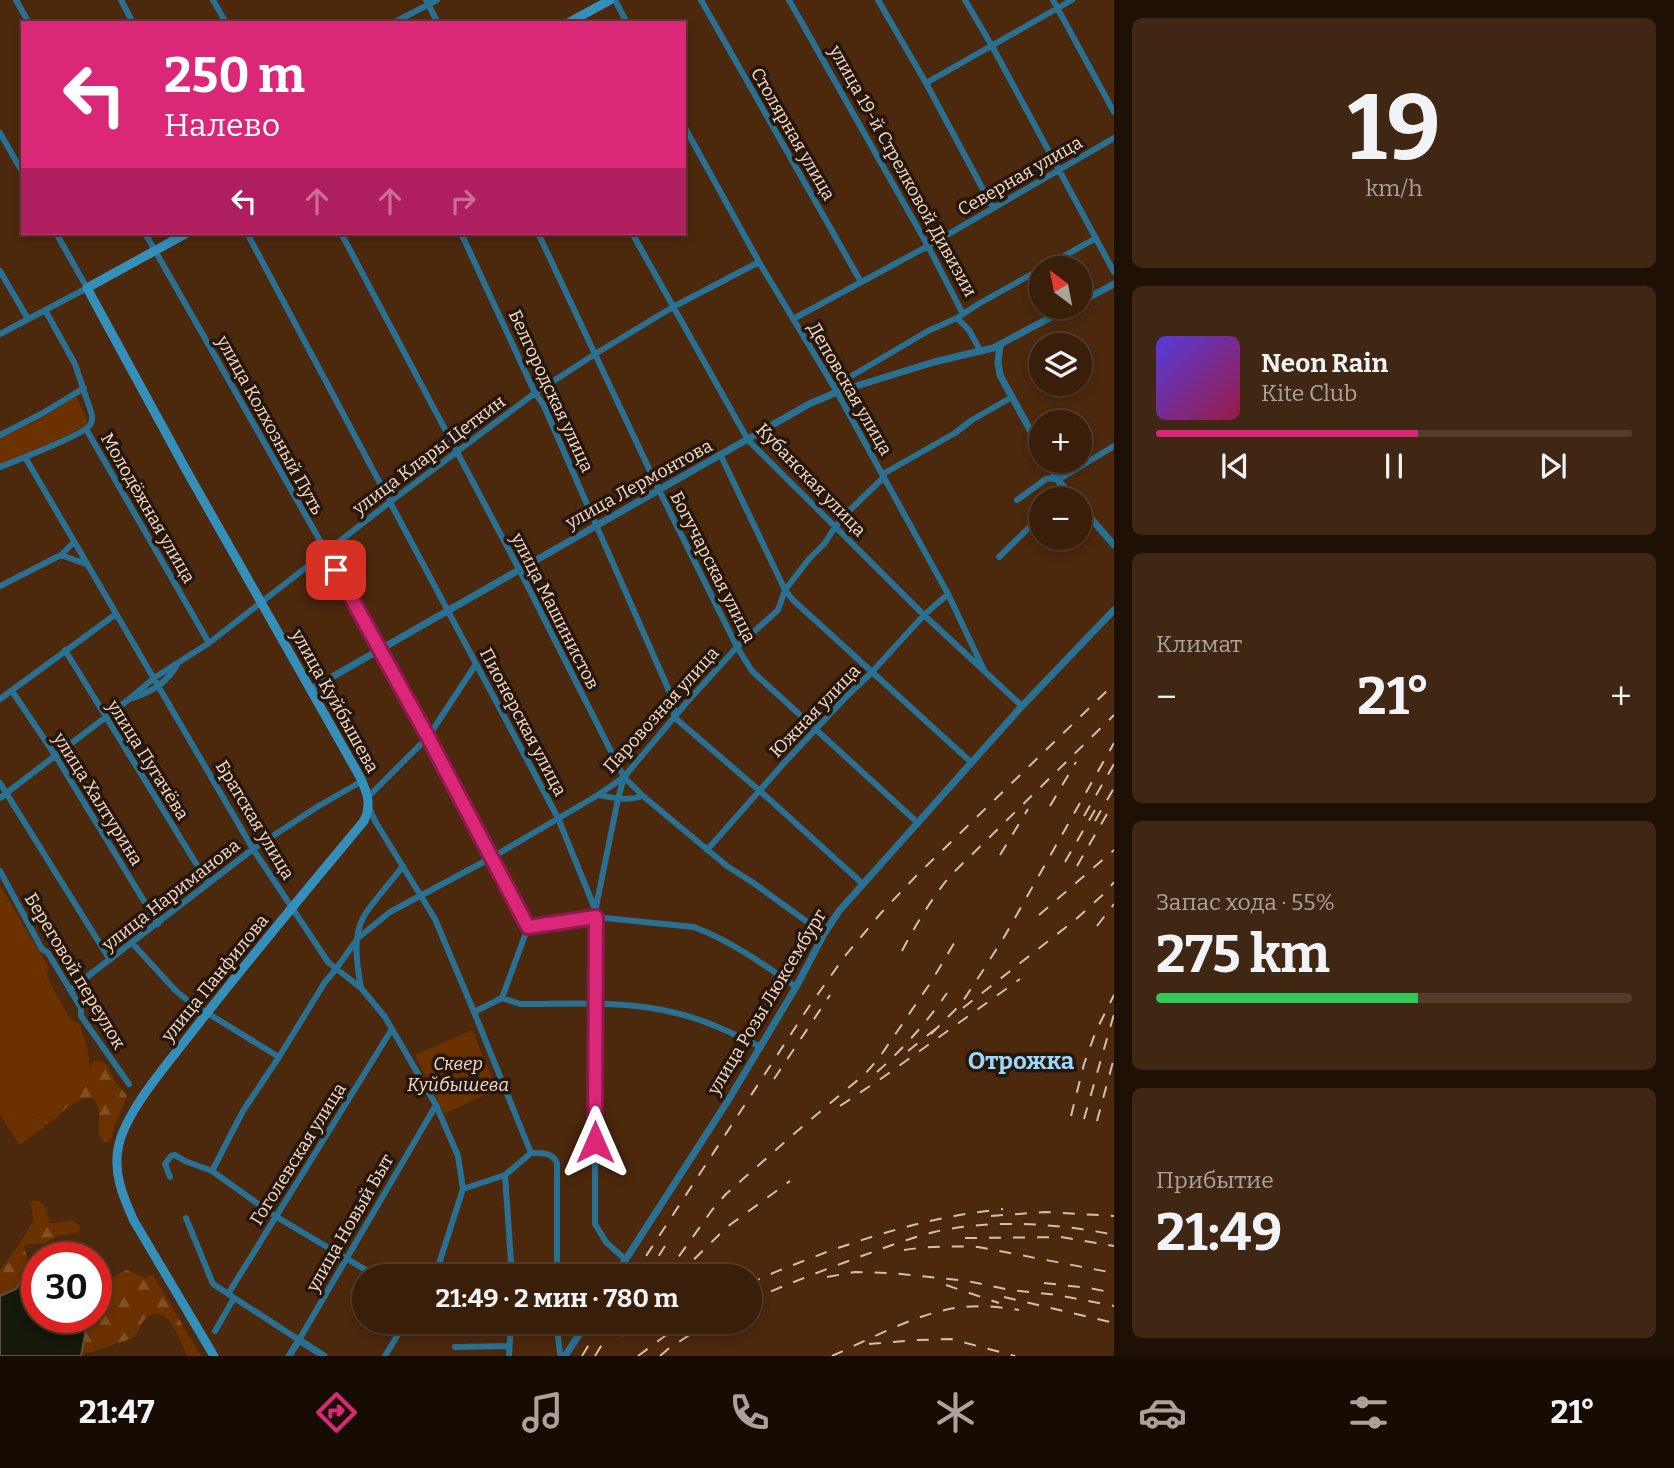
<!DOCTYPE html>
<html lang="ru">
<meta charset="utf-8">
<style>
body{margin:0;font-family:Bitter,serif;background:#402713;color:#f1f3f6;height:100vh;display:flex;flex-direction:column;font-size:26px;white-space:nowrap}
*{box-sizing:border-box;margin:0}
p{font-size:23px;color:#aba29c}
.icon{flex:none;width:38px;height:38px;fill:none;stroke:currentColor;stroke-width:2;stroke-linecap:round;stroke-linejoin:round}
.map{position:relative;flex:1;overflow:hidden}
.drawer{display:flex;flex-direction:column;gap:18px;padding:18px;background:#1f1006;width:560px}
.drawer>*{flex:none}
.top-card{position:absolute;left:21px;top:21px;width:665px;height:214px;border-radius:0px;box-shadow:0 4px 10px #0003,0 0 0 2px #533c2b;background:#db2777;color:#fff;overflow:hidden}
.needle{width:46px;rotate:328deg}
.controls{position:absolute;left:1029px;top:256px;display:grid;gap:14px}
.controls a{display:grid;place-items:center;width:63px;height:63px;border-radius:50%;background:#391e0a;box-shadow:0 4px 10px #0003,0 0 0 2px #533c2b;font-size:35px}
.speed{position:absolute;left:21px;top:1242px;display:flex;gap:14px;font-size:35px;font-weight:700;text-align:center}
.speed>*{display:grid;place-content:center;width:91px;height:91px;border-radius:50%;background:#391e0a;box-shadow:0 4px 10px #0003,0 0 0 2px #533c2b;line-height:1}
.speed .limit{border:10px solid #d22;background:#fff;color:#111}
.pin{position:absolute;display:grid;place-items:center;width:60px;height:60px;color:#fff;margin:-30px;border-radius:14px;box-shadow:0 4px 10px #0006}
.me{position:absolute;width:77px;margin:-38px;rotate:0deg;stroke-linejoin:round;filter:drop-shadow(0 0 5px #0008)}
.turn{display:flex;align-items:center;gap:24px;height:147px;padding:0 28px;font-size:32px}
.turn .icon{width:91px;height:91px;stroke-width:2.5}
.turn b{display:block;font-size:49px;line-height:60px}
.lanes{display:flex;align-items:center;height:66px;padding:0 28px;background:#0003;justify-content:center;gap:35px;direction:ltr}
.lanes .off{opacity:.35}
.big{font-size:52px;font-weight:700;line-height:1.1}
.drawer .card{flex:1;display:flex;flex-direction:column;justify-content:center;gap:10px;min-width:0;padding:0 24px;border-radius:10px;background:#402713}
.drawer .dial{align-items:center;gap:0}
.dial b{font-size:91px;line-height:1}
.song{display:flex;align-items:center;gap:21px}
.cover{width:84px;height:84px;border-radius:10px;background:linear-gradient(135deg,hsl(250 70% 55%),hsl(340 70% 35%))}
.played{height:7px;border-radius:4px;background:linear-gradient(90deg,#db2777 55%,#533c2b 55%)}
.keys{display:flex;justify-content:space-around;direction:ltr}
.heat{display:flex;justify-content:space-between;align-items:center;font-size:38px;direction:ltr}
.charge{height:10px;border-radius:5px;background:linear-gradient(90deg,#34c759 55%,#533c2b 0)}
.trip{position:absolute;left:352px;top:1264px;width:410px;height:70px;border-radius:35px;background:#391e0a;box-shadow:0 4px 10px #0003,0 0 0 2px #533c2b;font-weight:700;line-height:70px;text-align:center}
.dock{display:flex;height:112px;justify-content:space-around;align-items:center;background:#170c04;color:#aba29c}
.dock .icon{width:49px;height:49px}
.dock .on{color:#db2777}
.dock b{font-size:32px;color:#f1f3f6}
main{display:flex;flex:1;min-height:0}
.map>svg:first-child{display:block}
.green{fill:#6b3200}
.forest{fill:url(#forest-firs)}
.water{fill:#161809;stroke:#595344;stroke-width:2}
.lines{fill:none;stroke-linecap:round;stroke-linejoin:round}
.minor{stroke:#297092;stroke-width:6}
.tertiary{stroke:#297092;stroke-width:7}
.secondary{stroke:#358fbb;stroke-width:9}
.rail{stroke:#d7bdac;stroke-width:2;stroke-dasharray:12 12;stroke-linecap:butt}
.route-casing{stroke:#8e194d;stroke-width:18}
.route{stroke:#db2777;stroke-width:12}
.labels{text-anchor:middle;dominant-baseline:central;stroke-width:7;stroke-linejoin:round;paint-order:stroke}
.street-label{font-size:18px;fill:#f4dccd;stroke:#26160b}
.park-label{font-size:18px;font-style:italic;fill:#f4dcce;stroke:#26160b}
.district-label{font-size:24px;font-weight:bold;fill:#9bd9fc;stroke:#26160b}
</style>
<main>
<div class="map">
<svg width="1114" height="1356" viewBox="0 0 1114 1356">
<defs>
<pattern id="forest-firs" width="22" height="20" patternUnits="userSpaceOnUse" patternTransform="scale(1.75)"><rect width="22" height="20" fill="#6b3200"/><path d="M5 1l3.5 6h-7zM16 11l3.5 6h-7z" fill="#814f24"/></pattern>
</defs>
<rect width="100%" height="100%" fill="#4c280d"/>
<path class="green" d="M76,396L87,419V424C60,442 30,453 0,465V438L44,417Z
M0,885L48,966L47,977L70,1019L79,1024C90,1051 91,1065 89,1094L43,1123L45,1127L19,1145L0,1114Z
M472,1030L497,1089L444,1114L415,1055Z"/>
<path class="forest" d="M94,1060C111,1063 107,1069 115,1081C118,1086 123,1091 127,1096C123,1111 113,1123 112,1138L107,1142L104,1141L99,1136V1111L94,1098C93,1098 83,1098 82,1098C70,1100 63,1113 54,1120C44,1126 37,1126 29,1136L24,1135L18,1125L52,1101L75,1088L89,1072Z
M33,1200L40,1202L46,1208L50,1224L73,1220L80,1227V1231L67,1235H58L46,1243L26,1244L24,1248L29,1263V1268L16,1289L0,1296V1270L21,1242L34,1219L30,1203Z
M127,1270L145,1278L152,1275L157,1282L201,1356H187C180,1341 168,1299 145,1319C139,1325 139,1333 133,1338L88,1353H82L88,1318H96V1301L99,1299L104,1302L108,1300C115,1283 106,1278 127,1270Z"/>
<path class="water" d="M37,1262V1318H88L81,1356H0V1296L16,1289L29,1268Z"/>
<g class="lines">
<path class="minor" d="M16,0L29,23
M121,0L133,23
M213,0L226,23
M426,0L438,23
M615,0L627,23
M701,0L861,282
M789,0L928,246L963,314
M878,0L926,83L993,208
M965,0L992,46L1114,272
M1053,0L1114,112
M393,23L437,0
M926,83L1072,0
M684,126L759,262L837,392L948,594L984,670
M0,133L23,173
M145,233L347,588L528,927
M247,233L558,818L595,909V1224L606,1242L625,1259
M341,233L519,569L624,777L643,796L727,866L752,882L824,934
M461,233L535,393L543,404L674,702V717L760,791L863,884
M538,233L659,490L737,647L752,671L918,823
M632,233L748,440L924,615L1022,706
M1043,268L1096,238
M0,271L28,319
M793,319L928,246L1114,138
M0,334L87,288L56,233
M981,352L969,330L957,318L980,303L1041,269
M833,385L843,381L928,331L957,318
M86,429L209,643
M0,435L43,413L84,388
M721,456L785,590L793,600L972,763
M25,457L253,849L328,962L361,988L385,1017L436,1105L458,1156L463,1189
M0,467C15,461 84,435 90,425C93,421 92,420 92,415L75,364L45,310
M883,474L955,433L972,420L1012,397
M1017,500L1046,479L1051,478L1058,480L1114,446
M61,555L86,564
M999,557L1041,516
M0,586L61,555L74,542
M65,650L208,883
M12,691L55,755L158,924
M133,698C153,691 168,682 178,663
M0,699L116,614
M0,783L110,960
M598,795C614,798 628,801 643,796
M368,797L428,737L476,664
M0,798L128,700L154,678L209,643L390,502L535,393L595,354L673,307L759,262
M369,807L375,821L435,919L474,1012L531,1153L505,1175L512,1276
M707,850L784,763L847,696L871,673L924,615L948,594
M0,871L42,949L48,953L81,1008V1016L129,1084
M596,907L618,799L624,777
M132,943L176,991L191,1003L279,1057
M361,988C357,965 352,937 364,916C373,901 392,881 403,866
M70,990L253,849L317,807L362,781
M502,998L520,1004C572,1004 626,1000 676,1013C706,1020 734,1034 761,1047
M474,1012L502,998L528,927L595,917L694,927C731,941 763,964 796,987
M531,1153C542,1153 552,1152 557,1163V1276
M212,1171L243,1111L279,1057L325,982L336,969L358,938L390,912L491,858L598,795L624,777L687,702L737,647L778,610L785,590L809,559L825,543L835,527L849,511L884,477
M170,1177L165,1164L171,1156L175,1155L185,1161L212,1171L275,1216L376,1276
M186,1218L213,1284L299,1340L436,1105
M435,1276L463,1189L505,1175
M228,1294L392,1029
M556,1321L560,1353L562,1356
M215,1331L234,1298
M455,1347L509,1346
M385,1356L406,1321
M509,1356L511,1321"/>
<path class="tertiary" d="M1080,302L1114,284
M1000,346L998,362L1000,375L1041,450
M1047,460L1058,480L1073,499
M1080,506L1114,545
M311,689L809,404L837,392L934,362L993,348L1072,306
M615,1276L729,1099L796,987L824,934L839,911L1022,706L1114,610
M289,1356L299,1340L324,1356
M565,1356L588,1321"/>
<path class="secondary" d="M568,23L610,0
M187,233L87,288L185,468L360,777C367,792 372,805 364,821C303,894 243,966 185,1041C163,1069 127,1111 119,1144C112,1171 123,1197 134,1221L214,1356"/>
<path class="rail" d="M1050,806L1076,762
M1084,816L1114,764
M1095,821L1114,788
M1000,855L1028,809
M1065,862L1095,810
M1077,866L1107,814
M1039,915L1114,850
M1097,926L1114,904
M902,951C916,924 931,900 949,877L1114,715
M963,1008L1075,920L1107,891L1114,882
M931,1034L961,1004L980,975L1003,939L1114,743
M908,1051L938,1027
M877,1072C904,1048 927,1022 947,993
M774,1079L830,995
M840,1106L882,1078L1020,979
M1071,1116L1084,1064L1096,1031L1114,995
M1084,1119L1114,1014
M1097,1121L1114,1058
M991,1216L1045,1212L1114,1216
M965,1238L1061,1237L1114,1246
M904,1250C929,1246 953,1246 978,1247L1114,1273
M633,1276L808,1008L845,956L881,913L917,875L1114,684
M646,1276L665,1246
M665,1276L712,1210L726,1194L803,1126L865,1074L879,1058L931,982L956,940
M677,1276L727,1227L790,1181
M827,1277L855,1272L891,1273L967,1281L1010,1290L1057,1295L1114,1306
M1044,1283L1089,1288L1114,1293
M749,1284C773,1272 799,1263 824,1253C886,1231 937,1216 1003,1209
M946,1285L999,1303
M1004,1297L1114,1323
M749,1301C780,1287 811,1275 843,1263C873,1252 903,1240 934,1232C989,1219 1059,1223 1114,1235
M622,1336L633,1321
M869,1344L918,1340L951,1339L1015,1356
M582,1356L603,1321
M595,1356L616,1321
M638,1356L685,1321
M660,1356L668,1349L711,1321
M832,1356C870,1339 923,1310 964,1307C982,1305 1001,1307 1019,1310"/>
</g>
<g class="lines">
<g class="route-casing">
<path id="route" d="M336,570L428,737L528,927L596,917L595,1142"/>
</g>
<use href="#route" class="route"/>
</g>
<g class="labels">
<g class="street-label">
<text transform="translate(793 134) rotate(60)">Столярная улица</text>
<text transform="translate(903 171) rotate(61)">улица 19-й Стрелковой Дивизии</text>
<text transform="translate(1020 176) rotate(-30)">Северная улица</text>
<text transform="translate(850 389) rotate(60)">Деповская улица</text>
<text transform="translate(551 391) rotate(65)">Белгородская улица</text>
<text transform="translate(270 425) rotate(61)">улица Колхозный Путь</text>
<text transform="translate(429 455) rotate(-37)">улица Клары Цеткин</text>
<text transform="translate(811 480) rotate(46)">Кубанская улица</text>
<text transform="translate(639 484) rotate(-29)">улица Лермонтова</text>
<text transform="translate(148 508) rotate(60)">Молодёжная улица</text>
<text transform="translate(713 567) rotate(63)">Богучарская улица</text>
<text transform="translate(555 611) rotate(63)">улица Машинистов</text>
<text transform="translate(335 701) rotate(61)">улица Куйбышева</text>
<text transform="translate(661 710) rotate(-48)">Паровозная улица</text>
<text transform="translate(815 711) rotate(-46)">Южная улица</text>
<text transform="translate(523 722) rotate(62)">Пионерская улица</text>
<text transform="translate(148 760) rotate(58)">улица Пугачёва</text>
<text transform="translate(98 799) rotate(58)">улица Халтурина</text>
<text transform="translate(255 820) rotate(59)">Братская улица</text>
<text transform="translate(171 895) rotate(-38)">улица Нариманова</text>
<text transform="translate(75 971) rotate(59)">Береговой переулок</text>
<text transform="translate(215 978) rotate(-51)">улица Панфилова</text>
<text transform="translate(767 1002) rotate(-59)">улица Розы Люксембург</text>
<text transform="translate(298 1154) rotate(-58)">Гоголевская улица</text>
<text transform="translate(350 1223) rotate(-60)">улица Новый Быт</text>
</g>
<g class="park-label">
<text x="458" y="1064">Сквер<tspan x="458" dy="21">Куйбышева</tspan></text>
</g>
<g class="district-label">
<text x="1021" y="1061">Отрожка</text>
</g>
</g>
</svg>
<div class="controls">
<a><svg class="needle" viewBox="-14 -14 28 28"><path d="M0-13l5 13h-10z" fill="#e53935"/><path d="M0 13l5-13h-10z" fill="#aba29c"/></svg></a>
<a><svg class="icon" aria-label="layers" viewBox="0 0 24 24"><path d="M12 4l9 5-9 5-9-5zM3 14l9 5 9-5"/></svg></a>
<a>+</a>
<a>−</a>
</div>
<div class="speed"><div class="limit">30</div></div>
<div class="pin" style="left:336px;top:570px;background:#d93025"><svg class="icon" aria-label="arrive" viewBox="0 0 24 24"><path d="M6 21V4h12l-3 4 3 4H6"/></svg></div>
<svg class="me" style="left:595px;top:1142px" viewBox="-20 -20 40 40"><path d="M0-17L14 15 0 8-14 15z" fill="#db2777" stroke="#fff" stroke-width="4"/></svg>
<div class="trip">21:49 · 2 мин · 780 m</div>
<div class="top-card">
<div class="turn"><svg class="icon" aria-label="left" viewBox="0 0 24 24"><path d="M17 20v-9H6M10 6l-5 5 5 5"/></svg><div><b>250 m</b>Налево</div></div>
<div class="lanes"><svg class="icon" aria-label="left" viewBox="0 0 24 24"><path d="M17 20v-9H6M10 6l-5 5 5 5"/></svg><svg class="icon off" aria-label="ahead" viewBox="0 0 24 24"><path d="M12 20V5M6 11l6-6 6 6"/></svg><svg class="icon off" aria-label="ahead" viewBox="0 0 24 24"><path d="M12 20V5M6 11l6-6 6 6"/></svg><svg class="icon off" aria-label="right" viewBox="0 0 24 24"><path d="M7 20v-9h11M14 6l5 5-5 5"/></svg></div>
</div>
</div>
<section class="drawer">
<div class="card dial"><b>19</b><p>km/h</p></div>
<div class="card">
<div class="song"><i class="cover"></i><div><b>Neon Rain</b><p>Kite Club</p></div></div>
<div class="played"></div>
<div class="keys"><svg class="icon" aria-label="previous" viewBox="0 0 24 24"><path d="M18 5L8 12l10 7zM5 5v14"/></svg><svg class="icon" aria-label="pause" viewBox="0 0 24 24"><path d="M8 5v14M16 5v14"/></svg><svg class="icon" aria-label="next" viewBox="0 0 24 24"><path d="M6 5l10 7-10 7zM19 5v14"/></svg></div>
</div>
<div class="card"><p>Климат</p>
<div class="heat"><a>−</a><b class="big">21°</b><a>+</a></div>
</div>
<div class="card"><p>Запас хода · 55%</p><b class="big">275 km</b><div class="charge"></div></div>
<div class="card"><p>Прибытие</p><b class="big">21:49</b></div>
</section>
</main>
<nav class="dock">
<b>21:47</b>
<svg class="icon on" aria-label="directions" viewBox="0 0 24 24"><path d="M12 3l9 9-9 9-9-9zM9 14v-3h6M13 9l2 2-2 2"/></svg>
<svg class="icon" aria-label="music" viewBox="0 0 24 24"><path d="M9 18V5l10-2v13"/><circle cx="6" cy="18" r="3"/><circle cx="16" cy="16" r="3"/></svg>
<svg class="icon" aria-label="phone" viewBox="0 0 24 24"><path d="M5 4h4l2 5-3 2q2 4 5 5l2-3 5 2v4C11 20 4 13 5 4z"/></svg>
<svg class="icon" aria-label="climate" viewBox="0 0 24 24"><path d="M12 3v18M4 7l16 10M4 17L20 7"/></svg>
<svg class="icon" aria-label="car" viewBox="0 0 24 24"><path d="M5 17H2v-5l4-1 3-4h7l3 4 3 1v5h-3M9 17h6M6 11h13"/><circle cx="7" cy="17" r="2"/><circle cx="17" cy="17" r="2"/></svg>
<svg class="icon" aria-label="filters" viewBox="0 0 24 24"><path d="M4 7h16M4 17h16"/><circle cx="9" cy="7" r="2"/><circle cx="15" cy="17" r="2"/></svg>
<b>21°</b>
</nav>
